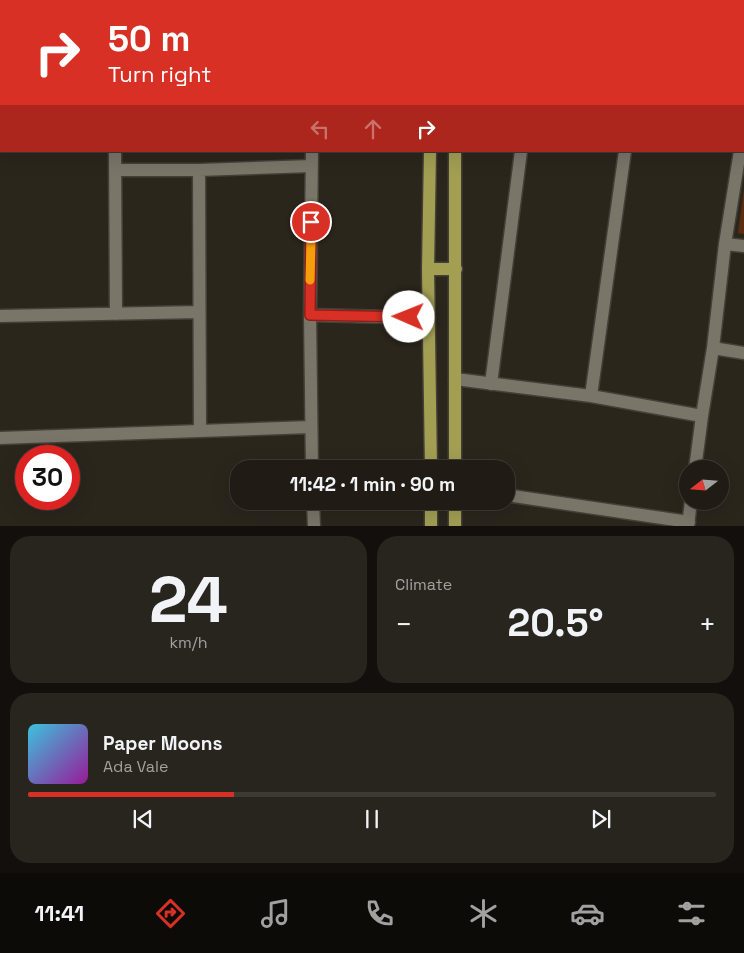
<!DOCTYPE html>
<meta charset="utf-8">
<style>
body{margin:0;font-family:"Space Grotesk",sans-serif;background:#28251e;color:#f1f3f6;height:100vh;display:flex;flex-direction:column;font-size:19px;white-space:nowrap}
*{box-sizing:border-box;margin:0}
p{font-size:16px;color:#a2a1a0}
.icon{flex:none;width:28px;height:28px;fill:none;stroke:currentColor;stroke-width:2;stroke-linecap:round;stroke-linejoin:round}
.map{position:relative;height:526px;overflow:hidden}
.sheet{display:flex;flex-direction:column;gap:10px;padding:10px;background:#120f0c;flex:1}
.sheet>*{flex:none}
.hud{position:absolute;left:0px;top:0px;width:745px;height:152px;box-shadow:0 5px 20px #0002,0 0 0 1px #3d3a34;background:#d93025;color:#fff;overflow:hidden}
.needle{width:32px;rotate:253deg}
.buttons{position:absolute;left:679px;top:460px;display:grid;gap:10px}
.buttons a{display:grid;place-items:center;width:50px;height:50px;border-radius:50%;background:#201c15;box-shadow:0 5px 20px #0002,0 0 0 1px #3d3a34;font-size:25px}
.speed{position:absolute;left:15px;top:445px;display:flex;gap:10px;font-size:25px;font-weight:700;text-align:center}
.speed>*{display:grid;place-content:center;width:65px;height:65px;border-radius:50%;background:#201c15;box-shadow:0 5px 20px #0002,0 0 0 1px #3d3a34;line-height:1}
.speed .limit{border:8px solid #d22;background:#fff;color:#111}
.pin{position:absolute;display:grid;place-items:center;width:42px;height:42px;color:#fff;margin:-21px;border:2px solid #fff;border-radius:50%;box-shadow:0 1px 5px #0007}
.me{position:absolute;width:55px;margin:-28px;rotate:271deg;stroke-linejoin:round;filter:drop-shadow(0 0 4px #0008)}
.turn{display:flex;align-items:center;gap:18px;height:105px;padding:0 25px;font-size:22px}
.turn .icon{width:65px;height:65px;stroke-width:2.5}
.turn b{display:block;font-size:35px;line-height:42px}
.lanes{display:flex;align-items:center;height:48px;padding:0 25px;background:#0003;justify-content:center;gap:25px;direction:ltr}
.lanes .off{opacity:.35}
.big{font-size:38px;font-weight:700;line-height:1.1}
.sheet .widget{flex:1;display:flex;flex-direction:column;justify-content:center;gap:8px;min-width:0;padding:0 18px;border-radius:20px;background:#28251e}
.sheet .dial{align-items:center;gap:0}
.dial b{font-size:65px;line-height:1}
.song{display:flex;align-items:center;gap:15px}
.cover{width:60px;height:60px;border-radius:8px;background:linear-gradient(135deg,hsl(190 70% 55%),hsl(300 70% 35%))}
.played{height:5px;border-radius:2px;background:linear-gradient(90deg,#d93025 30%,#3d3a34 30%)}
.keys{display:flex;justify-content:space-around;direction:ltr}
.heat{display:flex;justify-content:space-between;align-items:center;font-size:28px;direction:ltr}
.sheet .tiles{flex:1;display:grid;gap:10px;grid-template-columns:1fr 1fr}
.widget:last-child{grid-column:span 2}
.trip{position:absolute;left:230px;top:460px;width:285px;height:50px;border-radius:20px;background:#201c15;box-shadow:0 5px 20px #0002,0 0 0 1px #3d3a34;font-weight:700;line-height:50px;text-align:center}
.menu{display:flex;height:80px;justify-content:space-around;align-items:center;background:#0d0b08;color:#a2a1a0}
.menu .icon{width:35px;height:35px}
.menu .active{color:#d93025}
.menu b{font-size:22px;color:#f1f3f6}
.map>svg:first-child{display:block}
.green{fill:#5d2d12}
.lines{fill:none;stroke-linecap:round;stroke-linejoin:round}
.minor-casing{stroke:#444038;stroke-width:15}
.tertiary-casing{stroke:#444038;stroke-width:15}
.primary-casing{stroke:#444038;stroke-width:15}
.minor{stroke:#7a7569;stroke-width:12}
.tertiary{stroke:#7a7569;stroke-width:12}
.primary{stroke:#a29f53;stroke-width:12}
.route-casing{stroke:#8d1f18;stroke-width:12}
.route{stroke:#d93025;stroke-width:9}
.slow{stroke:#f59e0b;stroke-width:9}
</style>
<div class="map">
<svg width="744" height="526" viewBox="0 0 744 526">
<rect width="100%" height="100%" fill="#2b261c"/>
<path class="green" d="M744,189V234L738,233Z"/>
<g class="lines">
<g class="minor-casing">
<path id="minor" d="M605,0L613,1
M62,1V0
M170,1V0
M651,1V0
M744,122V119
M115,151L116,314
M312,151L310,315L312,469
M116,170H199L311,166
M199,170L200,431
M725,244L744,246
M310,315L429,318
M0,316L199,312
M713,348L744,353
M455,379L591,396L702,416
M491,384L521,151
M591,396L625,151
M0,438L311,427
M695,469L702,416L713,348L725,244L740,151
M506,495L689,522
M313,501L314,526
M688,526L691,501"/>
</g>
<g class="tertiary-casing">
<path id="tertiary" d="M0,47H1"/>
</g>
<g class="primary-casing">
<path id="primary" d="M434,1V0
M458,1V0
M430,151L428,269L431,469
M455,151V469
M428,269H456
M431,501V526
M455,501V526"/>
</g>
<use href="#minor" class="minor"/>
<use href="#tertiary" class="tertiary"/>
<use href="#primary" class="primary"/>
</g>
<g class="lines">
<g class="route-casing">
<path id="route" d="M311,222L310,315L409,317"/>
</g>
<use href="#route" class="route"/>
<path class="slow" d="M310,280L311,241"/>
</g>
</svg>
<div class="buttons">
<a><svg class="needle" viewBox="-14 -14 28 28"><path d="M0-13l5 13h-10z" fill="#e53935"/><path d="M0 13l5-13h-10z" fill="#a2a1a0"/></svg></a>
</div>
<div class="speed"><div class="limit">30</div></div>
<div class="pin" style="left:311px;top:222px;background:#d93025"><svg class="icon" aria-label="arrive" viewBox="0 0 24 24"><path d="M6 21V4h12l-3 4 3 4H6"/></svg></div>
<svg class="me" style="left:409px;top:317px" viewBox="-20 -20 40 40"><circle r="19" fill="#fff"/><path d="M0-13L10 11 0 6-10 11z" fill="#d93025"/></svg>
<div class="trip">11:42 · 1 min · 90 m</div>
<div class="hud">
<div class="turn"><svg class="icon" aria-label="right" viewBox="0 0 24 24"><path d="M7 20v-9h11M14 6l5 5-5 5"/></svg><div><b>50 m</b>Turn right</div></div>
<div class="lanes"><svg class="icon off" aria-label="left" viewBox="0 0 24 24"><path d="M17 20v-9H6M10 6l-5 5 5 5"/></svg><svg class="icon off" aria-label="ahead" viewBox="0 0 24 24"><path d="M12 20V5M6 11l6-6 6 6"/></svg><svg class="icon" aria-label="right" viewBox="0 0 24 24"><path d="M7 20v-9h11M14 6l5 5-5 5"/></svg></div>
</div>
</div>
<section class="sheet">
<div class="tiles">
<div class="widget dial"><b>24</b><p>km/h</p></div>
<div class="widget"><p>Climate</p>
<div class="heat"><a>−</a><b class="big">20.5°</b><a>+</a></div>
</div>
<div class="widget">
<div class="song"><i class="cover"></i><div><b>Paper Moons</b><p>Ada Vale</p></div></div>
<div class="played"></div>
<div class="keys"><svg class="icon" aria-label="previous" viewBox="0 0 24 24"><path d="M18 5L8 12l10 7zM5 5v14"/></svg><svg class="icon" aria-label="pause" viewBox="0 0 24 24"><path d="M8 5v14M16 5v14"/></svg><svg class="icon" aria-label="next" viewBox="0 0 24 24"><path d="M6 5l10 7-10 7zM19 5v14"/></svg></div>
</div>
</div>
</section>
<nav class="menu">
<b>11:41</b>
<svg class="icon active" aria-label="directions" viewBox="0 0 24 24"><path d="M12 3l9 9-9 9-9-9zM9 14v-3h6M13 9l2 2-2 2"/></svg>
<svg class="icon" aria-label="music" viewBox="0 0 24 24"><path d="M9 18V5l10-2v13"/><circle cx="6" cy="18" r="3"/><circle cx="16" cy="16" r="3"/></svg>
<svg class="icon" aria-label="phone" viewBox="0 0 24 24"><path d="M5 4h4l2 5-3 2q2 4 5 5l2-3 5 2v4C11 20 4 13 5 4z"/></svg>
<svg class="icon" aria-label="climate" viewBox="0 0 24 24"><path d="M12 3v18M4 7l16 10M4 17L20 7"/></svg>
<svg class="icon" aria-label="car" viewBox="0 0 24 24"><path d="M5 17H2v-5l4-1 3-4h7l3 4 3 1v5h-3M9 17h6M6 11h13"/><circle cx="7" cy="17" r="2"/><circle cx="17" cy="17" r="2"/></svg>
<svg class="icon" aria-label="filters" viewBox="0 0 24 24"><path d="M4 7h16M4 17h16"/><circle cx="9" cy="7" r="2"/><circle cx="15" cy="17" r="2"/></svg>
</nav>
